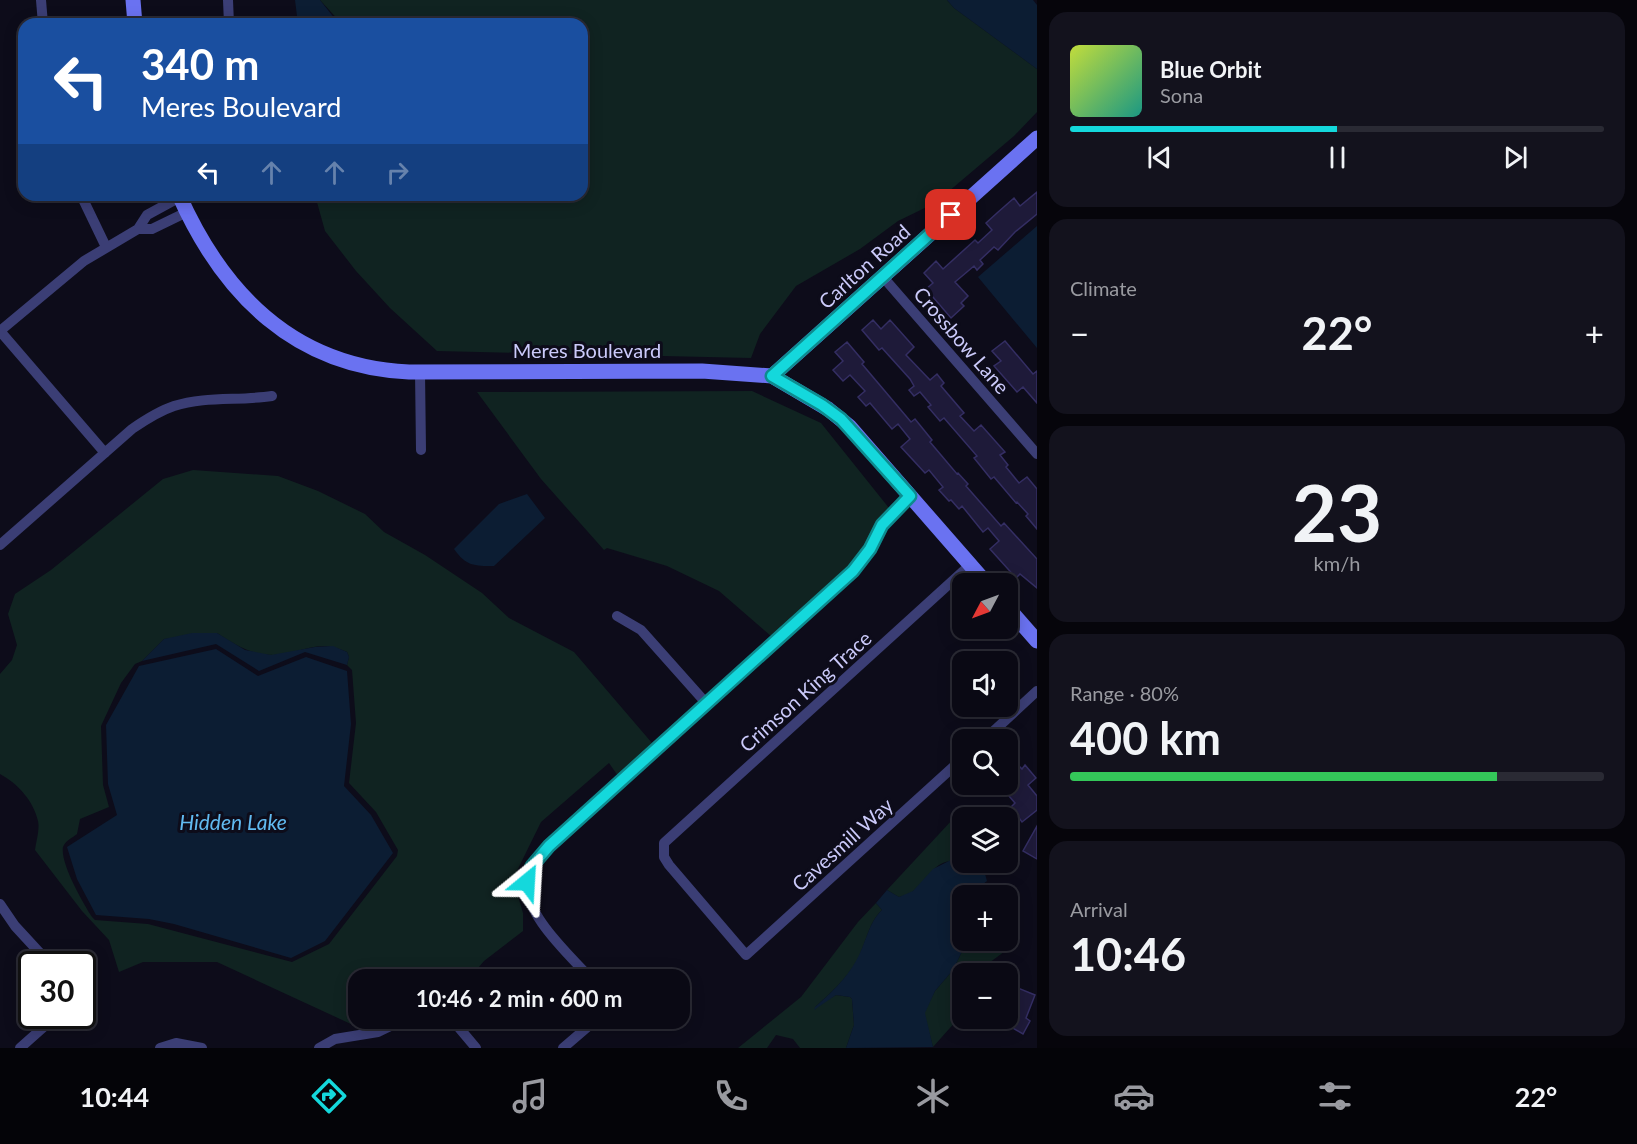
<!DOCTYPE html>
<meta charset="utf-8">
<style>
body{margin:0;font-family:Lato,sans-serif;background:#13121d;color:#f1f3f6;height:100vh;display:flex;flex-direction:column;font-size:22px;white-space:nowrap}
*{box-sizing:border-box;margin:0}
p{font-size:20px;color:#999aa0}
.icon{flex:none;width:33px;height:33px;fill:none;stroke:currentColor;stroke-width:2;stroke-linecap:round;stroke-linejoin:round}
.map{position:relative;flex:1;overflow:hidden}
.side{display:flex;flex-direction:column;gap:12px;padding:12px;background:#06050b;width:600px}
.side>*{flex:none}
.banner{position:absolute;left:18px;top:18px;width:570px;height:183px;border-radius:18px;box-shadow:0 3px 15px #0003,0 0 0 2px #2a2a34;background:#1a4fa0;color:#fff;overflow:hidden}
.needle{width:39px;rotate:229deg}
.fabs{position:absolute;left:952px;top:573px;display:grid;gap:12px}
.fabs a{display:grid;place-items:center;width:66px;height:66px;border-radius:12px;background:#0a0914;box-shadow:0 3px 15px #0003,0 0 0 2px #2a2a34;font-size:30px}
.speed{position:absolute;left:18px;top:951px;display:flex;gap:12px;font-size:30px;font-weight:700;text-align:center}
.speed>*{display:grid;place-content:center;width:78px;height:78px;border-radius:50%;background:#0a0914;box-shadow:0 3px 15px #0003,0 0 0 2px #2a2a34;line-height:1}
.speed .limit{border:3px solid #111;border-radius:9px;background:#fff;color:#111}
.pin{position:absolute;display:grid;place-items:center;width:51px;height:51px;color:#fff;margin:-26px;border-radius:12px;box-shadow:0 3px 9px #0006}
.me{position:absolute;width:66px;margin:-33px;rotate:27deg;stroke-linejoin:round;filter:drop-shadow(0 0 4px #0008)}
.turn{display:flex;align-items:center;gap:21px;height:126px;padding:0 24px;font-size:27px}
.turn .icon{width:78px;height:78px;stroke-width:2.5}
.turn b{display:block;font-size:42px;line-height:51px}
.lanes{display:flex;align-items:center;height:57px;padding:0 24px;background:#0003;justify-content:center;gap:30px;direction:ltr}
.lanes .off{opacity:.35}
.big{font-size:45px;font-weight:700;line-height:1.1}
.side .card{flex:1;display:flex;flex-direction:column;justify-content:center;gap:9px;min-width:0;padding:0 21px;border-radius:18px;background:#13121d}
.side .dial{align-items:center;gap:0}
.dial b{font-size:78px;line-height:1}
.song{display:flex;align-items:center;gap:18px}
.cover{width:72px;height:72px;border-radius:9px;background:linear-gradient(135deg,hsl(70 70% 55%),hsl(170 70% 35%))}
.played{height:6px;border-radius:3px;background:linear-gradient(90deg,#14d8dc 50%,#2a2a34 50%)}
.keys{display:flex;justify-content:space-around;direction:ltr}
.heat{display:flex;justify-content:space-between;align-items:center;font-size:33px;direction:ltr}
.charge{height:9px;border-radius:4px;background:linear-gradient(90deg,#34c759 80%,#2a2a34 0)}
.trip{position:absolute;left:348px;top:969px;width:342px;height:60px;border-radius:18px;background:#0a0914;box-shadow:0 3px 15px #0003,0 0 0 2px #2a2a34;font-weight:700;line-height:60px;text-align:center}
.tabs{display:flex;height:96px;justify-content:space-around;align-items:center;background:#040408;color:#999aa0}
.tabs .icon{width:42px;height:42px}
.tabs .active{color:#14d8dc}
.tabs b{font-size:27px;color:#f1f3f6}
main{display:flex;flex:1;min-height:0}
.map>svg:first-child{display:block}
.green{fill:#102321;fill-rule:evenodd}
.water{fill:#0c1d33}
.building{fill:#1e1a39;stroke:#342e63;stroke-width:1.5}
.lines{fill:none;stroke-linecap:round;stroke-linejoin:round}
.street{stroke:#3b3e75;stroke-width:10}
.secondary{stroke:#6a72f1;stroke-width:15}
.route-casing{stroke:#0d8c8f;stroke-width:15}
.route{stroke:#14d8dc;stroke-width:10}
.labels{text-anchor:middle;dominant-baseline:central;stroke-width:6;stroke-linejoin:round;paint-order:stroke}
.street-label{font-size:20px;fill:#cbcafa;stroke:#0d0c1a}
.water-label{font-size:21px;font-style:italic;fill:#61baf0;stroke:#0d0c1a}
</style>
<main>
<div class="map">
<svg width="1037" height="1048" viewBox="0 0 1037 1048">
<rect width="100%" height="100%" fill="#0d0c1a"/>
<path class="green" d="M320,0H947L954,8L1037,69V112L1014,136L935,203L898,221L860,249L796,286L760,334L751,358L437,351L390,308L356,271L325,231L315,195H582V24H342Z
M752,391L821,423L889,508C875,524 868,542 856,559L772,637L719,591L667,566L607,548L604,550L541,479L477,392Z
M193,470L278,476L318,491L365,514L384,532L425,555L482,593L509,618L574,652L652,743L618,776L609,763L541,822L513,879L523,913V931L484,961L473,974L462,979L358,980V1018L364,1019L353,1025L217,962H143L119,972L109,940L82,911L35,850C36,841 40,830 38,821C33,800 18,784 0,774V674L12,660L17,645L8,614L15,594L51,570L163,479ZM217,633C234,644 251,655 273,655C303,654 316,638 347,652L349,657L347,665L352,670L356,723L349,783L376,812L398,850L397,856L329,944L292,962L148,924L95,920L92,917C83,903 60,863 63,847C65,841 72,838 77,834L80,819L109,807L103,785L101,726L121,683L135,664L142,661L164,639Z
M966,805L976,817L963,818V862C932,856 932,879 912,892C909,894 903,896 899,897L887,890Z
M876,903L882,910C868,923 866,944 857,961C846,979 831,993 815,1007L836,995L850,997L852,999L854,1025L846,1048H800L793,1039L776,1035L767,1048H738L801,997L858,922Z
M1008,919L1015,926L1012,946L978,971L977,973L963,974V1008L957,1020L933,1047L924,1013L935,991L953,970L967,941L1008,940Z"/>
<path class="water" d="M295,0H320L339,24H298Z
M947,0H1033L1037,5V69L954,8Z
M1037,226V348L978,277Z
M527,494L545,518L494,566C474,566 466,566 454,549L499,504Z
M192,633H217L245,650L271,655L315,647L333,646L347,652L349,657L347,665L305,652L259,671L216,644L142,661L164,639Z
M216,649L258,676L306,657L347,671L351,724L344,786L371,815L393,853L325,941L291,958L174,924L149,919L96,915L77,879L67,847L117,815L108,784L106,725L139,666Z
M951,860L982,863L987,881L983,884L979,895L963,896V940L967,941L953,970L935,991L925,1013L933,1047L846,1048L854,1025L852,999L850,997L836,995L814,1010L815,1007C831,993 846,979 856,961C866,944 868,923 882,910L876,903L887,890L899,897L913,891L933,869Z"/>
<path class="building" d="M1037,192V214L1015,232L998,250L994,247L980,260L983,264L977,270L974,266L955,282L968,296L961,303L964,306L951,318L926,289L933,283L924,273L936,261L943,269L975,240L978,243L992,230L986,223L997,213L1014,198L1020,206Z
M873,320L881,329L890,320L914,347L906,355L930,380L937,374L944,383L941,386L964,413L960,416L974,431L981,425L1005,452L1000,455L1008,465L1006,467L1019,483L1027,477L1037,489V529L1026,516L1028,514L1017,502L1016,503L994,477L991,479L974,458L977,456L944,418L940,421L928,407L931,405L920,392L914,396L909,390L914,386L910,379L882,348L879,350L862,330Z
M1005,341L1033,374L1037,371V403L1023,387L1017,392L994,366L1001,361L992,351Z
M847,342L864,362L862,364L911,422L915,419L932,440L930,442L957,474L958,473L968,484L966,486L1001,526L1004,523L1037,559V588L1020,574L1016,578L990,549L999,541L988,528L983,532L962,506L959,509L951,500L949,501L939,490L943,487L929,470L925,473L901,447L910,439L898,424L892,429L870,403L866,406L858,397L865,391L850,375L843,381L833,370L843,361L835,352Z
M1008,755L1022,769L1025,765L1036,778L1028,785L1037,796V810L1022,822L1011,807L1015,803L1003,789L1008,785Z
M1037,826V859L1023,851Z
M1008,984L1035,995L1026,1018L1030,1021L1023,1034L996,1018H1008V1012L1013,1004L1008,1002Z"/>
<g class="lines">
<path class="street" d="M41,0L43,24
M228,0L229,24
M81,195L106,247
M180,197L147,215L138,229H152L187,212
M883,277L1037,454
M0,331L84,261L138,229
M0,331L105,453
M420,372L421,450
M0,545L132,429C145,420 159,411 174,406C205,396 239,401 272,396
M617,616L641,630L706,703
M984,740L1037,691
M963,758L746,955L669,865L664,857V843L970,565
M0,904L15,926L50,964
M592,980C571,956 521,913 528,879C531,863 543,851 554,841L853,571L866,556L882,525L910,496
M446,1018L455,1023L476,1048
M20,1048L56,1016
M160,1048L176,1043L202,1048
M319,1048L335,1039L378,1032L407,1018
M563,1048L598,1018"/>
<path class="secondary" d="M133,0L135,24
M179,195C223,294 295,367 409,372L702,371L772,376L828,409L849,426L987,584
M772,376L1037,138
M1008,608L1037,641"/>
</g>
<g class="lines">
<g class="route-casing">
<path id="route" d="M527,882L532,866L549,846L853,571L870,549L882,525L910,496L841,419L822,405L772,376L951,215"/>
</g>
<use href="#route" class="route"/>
</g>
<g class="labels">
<g class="street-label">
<text transform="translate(864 266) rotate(-42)">Carlton Road</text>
<text transform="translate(962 340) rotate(49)">Crossbow Lane</text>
<text x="587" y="350">Meres Boulevard</text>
<text transform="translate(805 691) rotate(-42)">Crimson King Trace</text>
<text transform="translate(842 844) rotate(-42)">Cavesmill Way</text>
</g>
<g class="water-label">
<text x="233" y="821">Hidden Lake</text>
</g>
</g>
</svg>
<div class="fabs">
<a><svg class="needle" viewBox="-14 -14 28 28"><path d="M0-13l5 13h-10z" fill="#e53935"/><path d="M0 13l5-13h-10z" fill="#999aa0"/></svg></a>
<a><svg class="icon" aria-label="sound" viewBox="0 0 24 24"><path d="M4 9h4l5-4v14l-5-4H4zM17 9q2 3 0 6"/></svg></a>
<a><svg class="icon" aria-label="search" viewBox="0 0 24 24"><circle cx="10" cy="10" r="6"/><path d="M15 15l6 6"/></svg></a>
<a><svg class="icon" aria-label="layers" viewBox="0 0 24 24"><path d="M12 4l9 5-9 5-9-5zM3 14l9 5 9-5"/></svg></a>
<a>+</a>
<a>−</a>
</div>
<div class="speed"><div class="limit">30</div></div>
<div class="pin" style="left:951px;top:215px;background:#d93025"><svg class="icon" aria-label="arrive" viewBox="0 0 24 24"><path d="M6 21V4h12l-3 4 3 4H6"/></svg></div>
<svg class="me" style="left:527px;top:882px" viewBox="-20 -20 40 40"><path d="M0-17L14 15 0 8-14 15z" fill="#14d8dc" stroke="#fff" stroke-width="4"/></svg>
<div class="trip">10:46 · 2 min · 600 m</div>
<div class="banner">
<div class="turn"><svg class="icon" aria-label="left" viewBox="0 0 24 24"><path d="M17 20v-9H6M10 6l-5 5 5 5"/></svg><div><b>340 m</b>Meres Boulevard</div></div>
<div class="lanes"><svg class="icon" aria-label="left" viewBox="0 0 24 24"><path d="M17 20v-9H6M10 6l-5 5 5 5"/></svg><svg class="icon off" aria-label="ahead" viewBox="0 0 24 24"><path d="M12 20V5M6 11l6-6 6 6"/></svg><svg class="icon off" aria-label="ahead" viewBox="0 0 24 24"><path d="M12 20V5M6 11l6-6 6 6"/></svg><svg class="icon off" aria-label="right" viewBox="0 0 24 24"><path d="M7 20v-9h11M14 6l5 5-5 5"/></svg></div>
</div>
</div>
<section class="side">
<div class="card">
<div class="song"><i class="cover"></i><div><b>Blue Orbit</b><p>Sona</p></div></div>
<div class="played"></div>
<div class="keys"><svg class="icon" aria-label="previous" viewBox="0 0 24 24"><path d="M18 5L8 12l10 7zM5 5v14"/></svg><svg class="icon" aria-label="pause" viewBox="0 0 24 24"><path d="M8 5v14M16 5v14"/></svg><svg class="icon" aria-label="next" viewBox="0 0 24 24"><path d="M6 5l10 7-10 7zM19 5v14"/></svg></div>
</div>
<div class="card"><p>Climate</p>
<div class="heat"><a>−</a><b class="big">22°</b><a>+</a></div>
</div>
<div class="card dial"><b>23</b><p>km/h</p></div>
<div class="card"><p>Range · 80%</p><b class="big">400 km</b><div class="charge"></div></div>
<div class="card"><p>Arrival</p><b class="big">10:46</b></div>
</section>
</main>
<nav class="tabs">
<b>10:44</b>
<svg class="icon active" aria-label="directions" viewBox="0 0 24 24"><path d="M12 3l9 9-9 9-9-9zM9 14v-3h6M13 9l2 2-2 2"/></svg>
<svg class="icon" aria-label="music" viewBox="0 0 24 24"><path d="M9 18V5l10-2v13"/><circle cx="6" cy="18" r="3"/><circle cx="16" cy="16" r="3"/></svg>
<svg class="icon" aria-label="phone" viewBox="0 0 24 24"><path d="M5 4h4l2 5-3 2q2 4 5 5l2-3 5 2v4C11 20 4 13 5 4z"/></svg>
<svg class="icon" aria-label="climate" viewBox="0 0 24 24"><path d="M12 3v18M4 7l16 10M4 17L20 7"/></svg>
<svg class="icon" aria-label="car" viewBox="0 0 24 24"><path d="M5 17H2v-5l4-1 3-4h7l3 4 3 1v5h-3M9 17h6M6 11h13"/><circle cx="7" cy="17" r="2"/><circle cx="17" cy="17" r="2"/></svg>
<svg class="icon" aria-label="filters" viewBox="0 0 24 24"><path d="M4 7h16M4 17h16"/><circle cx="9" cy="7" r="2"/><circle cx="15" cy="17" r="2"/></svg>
<b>22°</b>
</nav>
